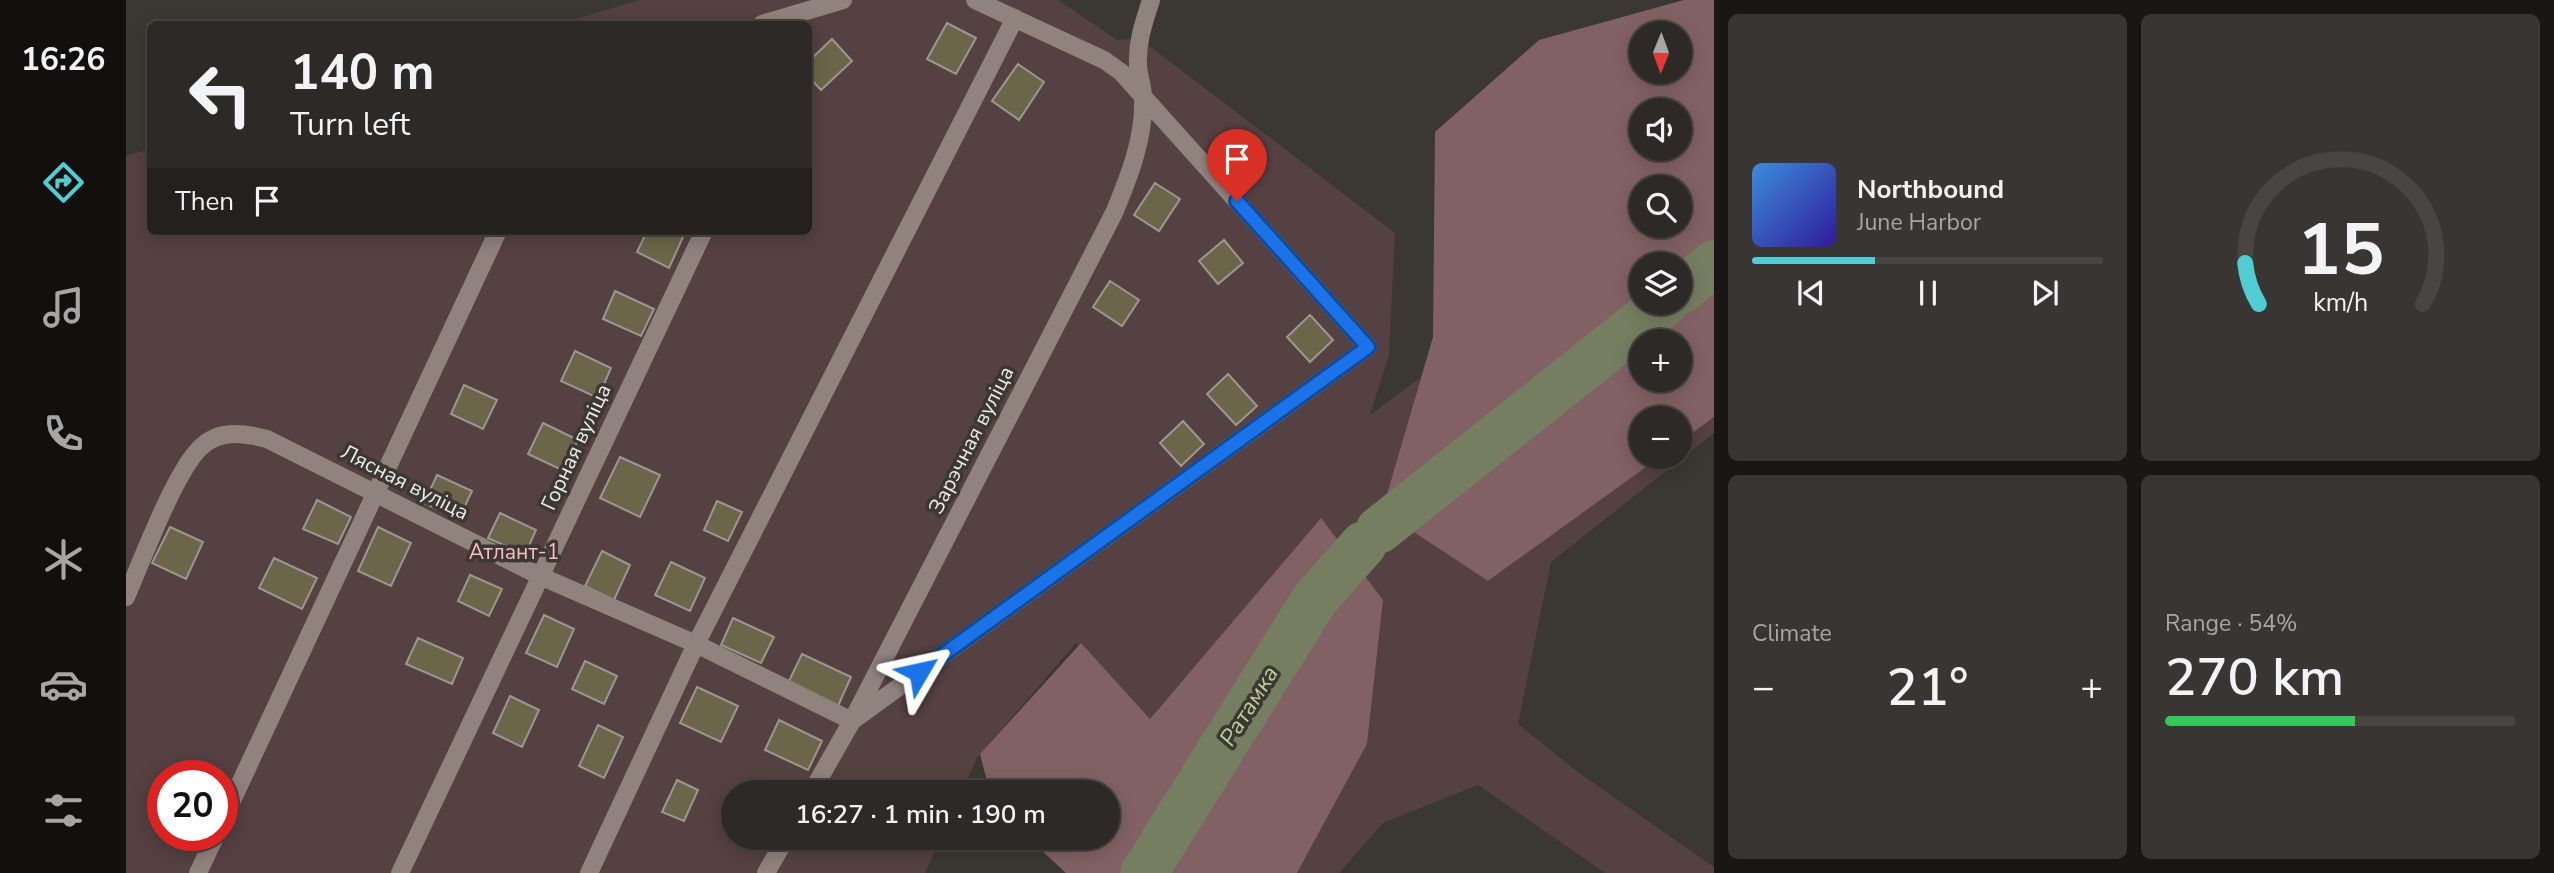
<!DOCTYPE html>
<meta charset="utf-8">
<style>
body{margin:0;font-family:"Nunito Sans",sans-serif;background:#383532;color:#f1f3f6;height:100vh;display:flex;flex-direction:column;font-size:26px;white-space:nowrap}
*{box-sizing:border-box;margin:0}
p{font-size:23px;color:#a6a6a7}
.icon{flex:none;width:38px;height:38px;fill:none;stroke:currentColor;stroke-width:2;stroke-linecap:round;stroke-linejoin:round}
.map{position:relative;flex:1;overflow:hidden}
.details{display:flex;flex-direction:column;gap:14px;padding:14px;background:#181715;width:840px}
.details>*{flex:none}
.hud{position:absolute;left:21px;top:21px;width:665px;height:214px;border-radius:10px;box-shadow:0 4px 18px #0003,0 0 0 2px #484543;background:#2c2926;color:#f1f3f6;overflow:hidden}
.needle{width:46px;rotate:181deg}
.tools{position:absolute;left:1503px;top:21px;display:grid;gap:14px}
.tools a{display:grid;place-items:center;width:63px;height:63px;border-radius:50%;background:#2c2926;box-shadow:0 4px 18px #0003,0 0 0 2px #484543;font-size:35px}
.speed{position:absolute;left:21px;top:760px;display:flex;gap:14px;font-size:35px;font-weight:700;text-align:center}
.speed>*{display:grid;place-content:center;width:91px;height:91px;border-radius:50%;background:#2c2926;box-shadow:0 4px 18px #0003,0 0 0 2px #484543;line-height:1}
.speed .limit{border:10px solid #d22;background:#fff;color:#111}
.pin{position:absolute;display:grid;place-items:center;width:60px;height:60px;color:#fff;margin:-72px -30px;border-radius:50% 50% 50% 0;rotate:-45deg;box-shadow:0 0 7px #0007}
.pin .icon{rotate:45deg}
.me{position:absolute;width:77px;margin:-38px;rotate:54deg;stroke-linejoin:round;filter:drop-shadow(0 0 5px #0008)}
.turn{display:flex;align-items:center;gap:24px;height:147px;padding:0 28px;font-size:32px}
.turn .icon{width:91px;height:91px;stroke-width:2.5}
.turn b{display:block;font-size:49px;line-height:60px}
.then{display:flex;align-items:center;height:66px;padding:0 28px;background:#0003;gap:14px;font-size:26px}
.big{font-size:52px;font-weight:600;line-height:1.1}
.details .tile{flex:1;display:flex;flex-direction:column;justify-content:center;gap:10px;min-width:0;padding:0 24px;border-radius:10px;background:#383532}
.details .dial{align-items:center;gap:0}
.dial svg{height:182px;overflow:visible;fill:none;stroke:#484543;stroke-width:7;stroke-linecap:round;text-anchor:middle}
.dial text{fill:#f1f3f6;stroke:none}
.song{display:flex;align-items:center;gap:21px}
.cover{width:84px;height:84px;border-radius:10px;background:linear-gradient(135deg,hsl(210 70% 55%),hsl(250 70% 35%))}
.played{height:7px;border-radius:4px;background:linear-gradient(90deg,#51ccd3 35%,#484543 35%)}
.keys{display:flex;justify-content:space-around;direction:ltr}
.heat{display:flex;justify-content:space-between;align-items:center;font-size:38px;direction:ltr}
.charge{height:10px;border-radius:5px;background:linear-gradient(90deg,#34c759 54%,#484543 0)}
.details .tiles{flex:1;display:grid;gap:14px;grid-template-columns:repeat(2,1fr)}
.trip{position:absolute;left:595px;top:780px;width:399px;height:70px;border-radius:35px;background:#2c2926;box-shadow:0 4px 18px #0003,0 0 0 2px #484543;font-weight:600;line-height:70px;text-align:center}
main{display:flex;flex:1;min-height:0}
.menu{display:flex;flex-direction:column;width:126px;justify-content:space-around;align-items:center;background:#12100f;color:#a6a6a7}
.menu .icon{width:49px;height:49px}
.menu .active{color:#51ccd3}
.menu b{font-size:32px;color:#f1f3f6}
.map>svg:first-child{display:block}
.green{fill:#554042;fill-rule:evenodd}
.forest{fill:#826164;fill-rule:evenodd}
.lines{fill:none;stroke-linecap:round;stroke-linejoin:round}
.river{stroke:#767e62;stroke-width:47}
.building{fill:#6d6549;stroke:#999892;stroke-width:2}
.minor{stroke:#90827d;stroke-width:18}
.route-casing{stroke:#114b97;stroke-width:18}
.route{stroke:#1a73e8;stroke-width:12}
.labels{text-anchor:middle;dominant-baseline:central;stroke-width:7;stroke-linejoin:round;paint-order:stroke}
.street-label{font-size:21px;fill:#edeae8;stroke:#3b3733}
.park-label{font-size:21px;fill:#fcbdc2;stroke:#3b3733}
.water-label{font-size:23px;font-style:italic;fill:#c0ce99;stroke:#3b3733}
</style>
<main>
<nav class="menu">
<b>16:26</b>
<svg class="icon active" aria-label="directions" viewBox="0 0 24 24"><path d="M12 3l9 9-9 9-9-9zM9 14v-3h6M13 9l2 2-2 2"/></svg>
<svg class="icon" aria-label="music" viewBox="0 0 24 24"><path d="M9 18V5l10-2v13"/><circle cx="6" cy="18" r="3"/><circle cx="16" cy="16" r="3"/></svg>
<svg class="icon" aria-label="phone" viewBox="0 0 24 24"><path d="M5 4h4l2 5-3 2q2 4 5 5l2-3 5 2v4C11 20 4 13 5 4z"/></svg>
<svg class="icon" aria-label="climate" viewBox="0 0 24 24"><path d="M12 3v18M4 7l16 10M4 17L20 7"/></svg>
<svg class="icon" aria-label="car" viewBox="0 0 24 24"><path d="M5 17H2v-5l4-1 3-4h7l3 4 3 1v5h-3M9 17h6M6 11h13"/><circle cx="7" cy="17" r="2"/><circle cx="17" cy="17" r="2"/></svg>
<svg class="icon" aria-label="filters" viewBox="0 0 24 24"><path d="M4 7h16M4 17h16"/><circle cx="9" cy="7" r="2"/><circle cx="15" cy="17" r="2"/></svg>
</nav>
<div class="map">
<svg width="1588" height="873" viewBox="0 0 1588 873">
<rect width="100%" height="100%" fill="#3b3733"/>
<path class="green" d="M514,0H932L991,40L1013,38L1269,233L1263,355L1244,415L1295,377L1256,511L1362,581L1534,457H1554V442L1588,417V433L1425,562L1392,724L1452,772L1588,867V873H1479L1352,785L1257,823L1213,873H1171L1241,744L1257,600L1195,519L1024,719L950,643L851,758L835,793H607V838H815L799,873H0V156L24,149V231H682V24H433ZM37,775H96V835H37Z"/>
<path class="forest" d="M1558,0H1588V417L1554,442V418H1516V457H1534L1362,581L1256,511L1307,337L1309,132L1413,40ZM1516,33H1554V72H1516ZM1516,110H1554V149H1516ZM1516,187H1554V226H1516ZM1516,264H1554V303H1516ZM1516,341H1554V380H1516Z
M1195,518L1257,600L1241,744L1171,873H940L902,838H982V793H864L854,754L955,643L1024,719Z"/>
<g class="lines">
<path class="river" d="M1554,291L1588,264
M1253,530L1539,303
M1018,873L1189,599L1237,545"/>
</g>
<path class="building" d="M821,23L850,38L830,74L801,59Z
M706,39L726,61L695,90L682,76V62Z
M892,64L918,82L893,120L866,101Z
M1029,183L1054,199L1033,231L1008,215Z
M521,231H544L557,237L543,268L511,252Z
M1098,240L1117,263L1092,284L1073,261Z
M984,281L1013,300L996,326L967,307Z
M489,291L528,309L515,336L477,319Z
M1184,315L1207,340L1184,362L1161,337Z
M449,351L485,368L472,398L435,381Z
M1102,374L1131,406L1110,425L1081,394Z
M338,385L371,400L357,429L325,414Z
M1057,421L1078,444L1055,466L1034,443Z
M417,423L452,440L438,471L402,454Z
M494,457L534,475L514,517L474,498Z
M311,475L346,491L333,519L298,503Z
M191,500L225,517L212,544L177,529Z
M591,501L616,512L602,541L578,530Z
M374,513L410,530L399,555L362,538Z
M44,527L77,542L60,579L26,563Z
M252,527L285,543L265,586L232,571Z
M476,551L504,565L488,600L459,586Z
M148,558L191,578L176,609L133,588Z
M545,562L579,578L564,611L529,595Z
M344,575L376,589L363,616L332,601Z
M418,615L448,629L431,667L400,653Z
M607,618L648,637L635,663L595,645Z
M292,638L337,658L326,684L280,664Z
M676,654L725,677L712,706L662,683Z
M459,661L491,676L478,704L446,689Z
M571,687L612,706L595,742L554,723Z
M384,696L413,710L396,747L367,733Z
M653,720L696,741L682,770L639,750Z
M472,725L497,737L478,778L453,766Z
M551,780L572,790L558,821L536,812Z"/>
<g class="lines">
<path class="minor" d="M636,24L717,0
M0,597C16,561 49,471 75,447C94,429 118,433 141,439L414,576L570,644L726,721L1242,347L995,72L978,60L849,0
M685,793L726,721L988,213C1003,177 1019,137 1017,97C1017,86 1012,75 1012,64C1011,41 1018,22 1025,0
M96,822L372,231
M72,873L90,835
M274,873L578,231
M463,873L570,644L889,18
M640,873L660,838"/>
</g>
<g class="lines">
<g class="route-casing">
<path id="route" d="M793,672L1242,347L1111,201"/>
</g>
<use href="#route" class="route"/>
</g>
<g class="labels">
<g class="street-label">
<text transform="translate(845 440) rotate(-63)">Зарэчная вуліца</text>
<text transform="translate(450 447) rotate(-65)">Горная вуліца</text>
<text transform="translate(279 482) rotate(27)">Лясная вуліца</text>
</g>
<g class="park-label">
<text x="388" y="552">Атлант-1</text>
</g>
<g class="water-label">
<text transform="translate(1123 706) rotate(-58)">Ратамка</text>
</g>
</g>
</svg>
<div class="tools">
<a><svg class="needle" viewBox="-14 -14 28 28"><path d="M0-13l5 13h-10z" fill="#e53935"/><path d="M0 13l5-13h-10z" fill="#a6a6a7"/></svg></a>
<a><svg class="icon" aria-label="sound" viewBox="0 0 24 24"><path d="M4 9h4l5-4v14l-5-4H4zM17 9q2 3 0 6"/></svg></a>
<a><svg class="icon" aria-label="search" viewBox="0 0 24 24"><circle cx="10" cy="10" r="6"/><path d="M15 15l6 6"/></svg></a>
<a><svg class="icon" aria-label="layers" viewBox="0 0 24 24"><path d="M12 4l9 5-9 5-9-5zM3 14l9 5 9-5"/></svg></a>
<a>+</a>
<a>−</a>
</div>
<div class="speed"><div class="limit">20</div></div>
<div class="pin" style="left:1111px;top:201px;background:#d93025"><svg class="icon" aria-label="arrive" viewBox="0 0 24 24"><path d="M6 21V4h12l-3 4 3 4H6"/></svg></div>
<svg class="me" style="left:793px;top:672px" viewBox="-20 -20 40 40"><path d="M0-17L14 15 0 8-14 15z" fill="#1a73e8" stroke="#fff" stroke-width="4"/></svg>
<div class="trip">16:27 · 1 min · 190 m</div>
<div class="hud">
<div class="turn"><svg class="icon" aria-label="left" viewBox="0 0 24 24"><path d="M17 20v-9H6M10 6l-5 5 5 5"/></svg><div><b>140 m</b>Turn left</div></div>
<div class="then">Then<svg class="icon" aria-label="arrive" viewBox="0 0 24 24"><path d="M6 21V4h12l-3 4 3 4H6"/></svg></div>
</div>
</div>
<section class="details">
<div class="tiles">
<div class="tile">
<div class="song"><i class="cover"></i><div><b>Northbound</b><p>June Harbor</p></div></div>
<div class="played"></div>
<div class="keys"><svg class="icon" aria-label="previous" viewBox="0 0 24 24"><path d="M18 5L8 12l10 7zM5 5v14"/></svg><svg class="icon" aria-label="pause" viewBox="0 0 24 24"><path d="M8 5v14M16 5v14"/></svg><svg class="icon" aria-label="next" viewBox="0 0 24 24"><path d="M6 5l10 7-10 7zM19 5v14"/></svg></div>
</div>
<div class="tile dial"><svg viewBox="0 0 100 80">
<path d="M14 69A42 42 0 1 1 86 69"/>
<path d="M14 69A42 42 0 0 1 8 51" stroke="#51ccd3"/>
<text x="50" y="56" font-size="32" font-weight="700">15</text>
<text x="50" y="72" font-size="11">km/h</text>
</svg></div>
<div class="tile"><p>Climate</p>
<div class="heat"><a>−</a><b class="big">21°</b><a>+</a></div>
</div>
<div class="tile"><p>Range · 54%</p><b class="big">270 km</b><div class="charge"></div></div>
</div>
</section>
</main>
